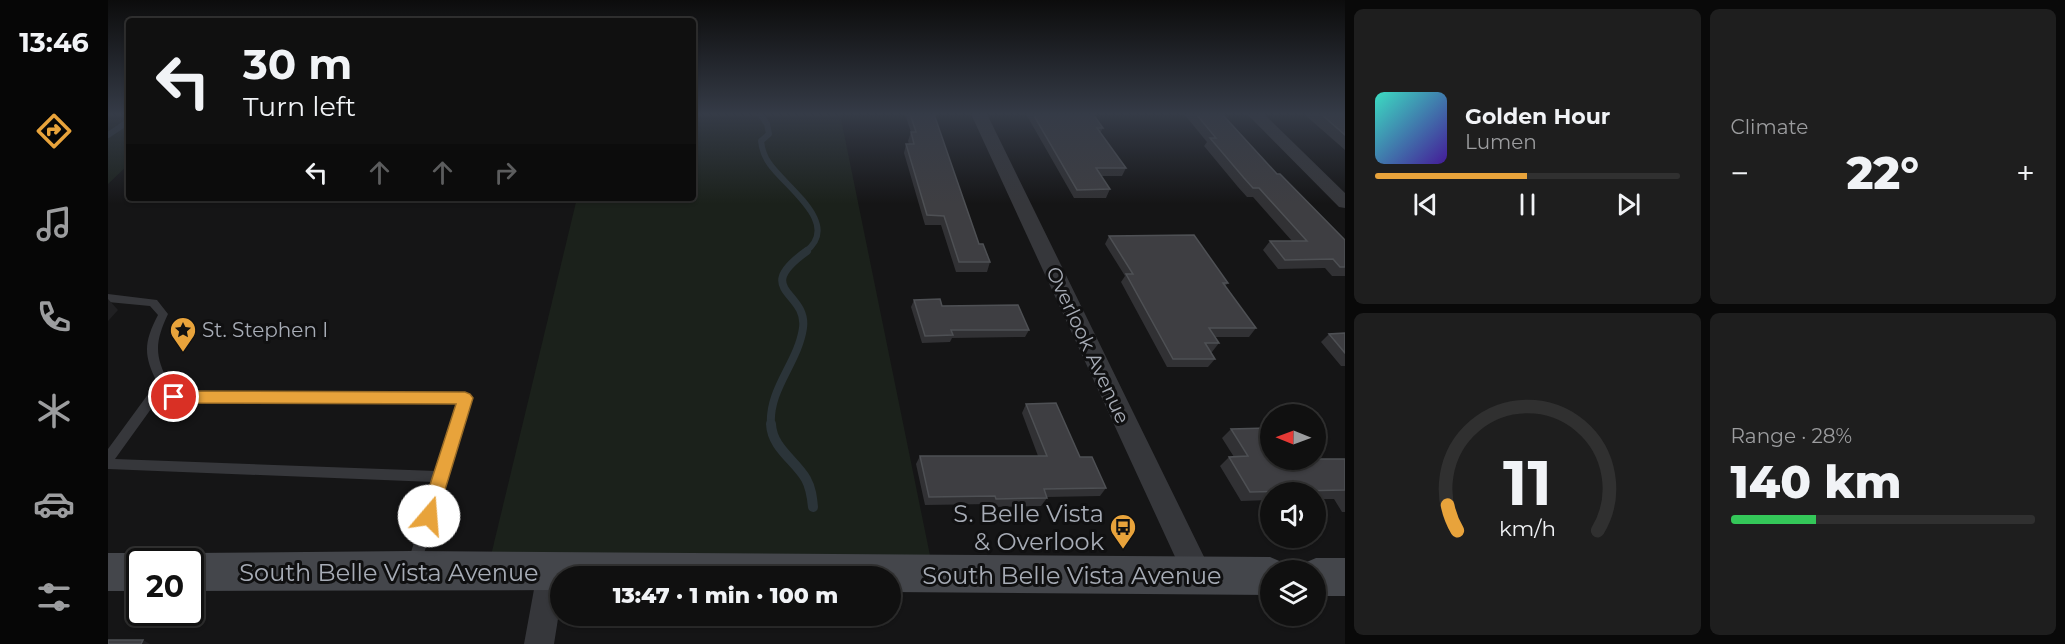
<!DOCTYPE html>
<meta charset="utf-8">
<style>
body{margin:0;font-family:Montserrat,sans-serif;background:#1e1e1e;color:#f1f3f6;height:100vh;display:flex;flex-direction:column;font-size:22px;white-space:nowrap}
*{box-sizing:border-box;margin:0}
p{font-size:20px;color:#9c9d9f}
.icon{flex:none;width:33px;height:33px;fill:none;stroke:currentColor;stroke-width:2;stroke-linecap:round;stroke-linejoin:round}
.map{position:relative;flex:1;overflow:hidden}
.drawer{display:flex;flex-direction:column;gap:9px;padding:9px;background:#090909;width:720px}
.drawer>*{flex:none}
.top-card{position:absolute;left:18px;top:18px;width:570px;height:183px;border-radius:6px;box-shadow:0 2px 4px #0004,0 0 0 2px #303030;background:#101010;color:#f1f3f6;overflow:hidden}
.needle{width:39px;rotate:271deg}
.controls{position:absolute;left:1152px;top:404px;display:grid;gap:12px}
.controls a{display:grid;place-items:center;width:66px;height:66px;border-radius:50%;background:#101010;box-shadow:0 2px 4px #0004,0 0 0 2px #303030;font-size:30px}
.speed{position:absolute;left:18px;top:548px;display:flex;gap:12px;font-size:30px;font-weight:700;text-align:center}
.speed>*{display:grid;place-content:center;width:78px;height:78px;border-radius:50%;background:#101010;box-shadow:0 2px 4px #0004,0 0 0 2px #303030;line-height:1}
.speed .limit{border:3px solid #111;border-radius:9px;background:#fff;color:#111}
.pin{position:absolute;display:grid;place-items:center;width:51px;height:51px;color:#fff;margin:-26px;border:3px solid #fff;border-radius:50%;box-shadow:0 2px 6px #0007}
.me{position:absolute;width:66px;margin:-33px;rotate:18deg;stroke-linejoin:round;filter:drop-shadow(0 0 4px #0008)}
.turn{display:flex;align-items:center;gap:21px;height:126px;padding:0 18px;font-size:27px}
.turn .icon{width:78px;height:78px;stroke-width:2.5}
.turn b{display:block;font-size:42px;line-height:51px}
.lanes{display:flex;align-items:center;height:57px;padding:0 18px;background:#0003;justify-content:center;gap:30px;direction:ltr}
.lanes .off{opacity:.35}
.big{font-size:45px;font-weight:800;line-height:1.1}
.drawer .card{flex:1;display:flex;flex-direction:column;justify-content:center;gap:9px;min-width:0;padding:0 21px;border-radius:9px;background:#1e1e1e}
.drawer .dial{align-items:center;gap:0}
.dial svg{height:156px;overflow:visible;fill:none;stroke:#303030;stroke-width:7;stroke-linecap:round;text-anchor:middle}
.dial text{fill:#f1f3f6;stroke:none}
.song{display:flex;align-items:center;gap:18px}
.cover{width:72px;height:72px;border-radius:9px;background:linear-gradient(135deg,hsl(170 70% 55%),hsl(260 70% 35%))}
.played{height:6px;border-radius:3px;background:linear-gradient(90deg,#e8a33b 50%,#303030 50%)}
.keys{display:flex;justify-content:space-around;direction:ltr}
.heat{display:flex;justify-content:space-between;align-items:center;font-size:33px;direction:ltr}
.charge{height:9px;border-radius:4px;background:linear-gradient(90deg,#34c759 28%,#303030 0)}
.drawer .tiles{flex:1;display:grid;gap:9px;grid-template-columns:repeat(2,1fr)}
.trip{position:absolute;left:442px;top:566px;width:351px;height:60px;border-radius:30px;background:#101010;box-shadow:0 2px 4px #0004,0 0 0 2px #303030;font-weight:800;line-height:60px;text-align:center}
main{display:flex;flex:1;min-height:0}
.dock{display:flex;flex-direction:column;width:108px;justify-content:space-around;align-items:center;background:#060606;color:#9c9d9f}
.dock .icon{width:42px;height:42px}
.dock .selected{color:#e8a33b}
.dock b{font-size:27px;color:#f1f3f6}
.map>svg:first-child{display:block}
.green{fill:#1b211b}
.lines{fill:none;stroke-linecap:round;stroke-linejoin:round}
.stream-far2{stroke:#2b3439;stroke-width:6}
.stream-far1{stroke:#2b3439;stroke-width:8}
.stream{stroke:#2b3439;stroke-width:10}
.lane{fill:#36373b;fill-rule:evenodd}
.street{fill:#36373b;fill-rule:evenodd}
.secondary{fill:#44464b;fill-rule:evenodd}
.wall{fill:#313134}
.shaded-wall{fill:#202022}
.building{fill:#3e3e42;stroke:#4e5054;stroke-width:1.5}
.route{fill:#e8a33b;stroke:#976a26;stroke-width:1.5}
.labels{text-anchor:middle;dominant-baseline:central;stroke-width:6;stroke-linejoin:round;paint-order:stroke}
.poi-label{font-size:20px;fill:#a7acb6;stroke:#101011;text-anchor:start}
.street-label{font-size:20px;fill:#a7acb6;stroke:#101011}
.near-poi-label{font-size:24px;fill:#a7acb6;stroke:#101011;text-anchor:end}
.near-street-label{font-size:24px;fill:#a7acb6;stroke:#101011}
</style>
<main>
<nav class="dock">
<b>13:46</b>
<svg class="icon selected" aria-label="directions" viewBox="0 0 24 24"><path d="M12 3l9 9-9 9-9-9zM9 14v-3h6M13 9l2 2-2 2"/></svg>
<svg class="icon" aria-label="music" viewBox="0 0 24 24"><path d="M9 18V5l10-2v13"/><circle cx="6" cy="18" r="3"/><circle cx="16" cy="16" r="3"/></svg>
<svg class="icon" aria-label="phone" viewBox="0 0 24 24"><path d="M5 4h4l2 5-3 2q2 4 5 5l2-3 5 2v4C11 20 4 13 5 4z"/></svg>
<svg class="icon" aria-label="climate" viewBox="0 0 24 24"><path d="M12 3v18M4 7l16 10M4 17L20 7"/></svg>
<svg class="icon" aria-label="car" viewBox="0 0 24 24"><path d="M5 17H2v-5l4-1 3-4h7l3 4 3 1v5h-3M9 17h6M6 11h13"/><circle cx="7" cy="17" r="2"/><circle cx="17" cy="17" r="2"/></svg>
<svg class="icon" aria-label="filters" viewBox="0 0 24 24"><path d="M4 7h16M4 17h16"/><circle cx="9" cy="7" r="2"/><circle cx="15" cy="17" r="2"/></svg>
</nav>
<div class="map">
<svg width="1237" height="644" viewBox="0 0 1237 644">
<rect width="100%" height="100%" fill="#151516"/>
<path class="green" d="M0,114H21V164L0,184Z
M585,114H732L826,575L379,572L469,198H585Z"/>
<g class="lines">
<path class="stream-far2" d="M652,114L659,124L661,134L653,141C654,149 656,156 661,163C677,187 735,224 697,252
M0,135L21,121"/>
<path class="stream-far1" d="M663,426C660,389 690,363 695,328C700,291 643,291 699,251"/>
<path class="stream" d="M663,424C664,448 687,460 698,479C703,488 704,497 705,507"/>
<path class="lane" d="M0,294L49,300L60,314C47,342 46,355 61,383L55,392L357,393L361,395L363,398L311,570L306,572L301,570L299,565L325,482L0,469V449L49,382C35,355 36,342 50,315L42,306L0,302ZM48,402L350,403L328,471L7,459Z"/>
<path class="street" d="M863,114H879L1100,565L1104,575L1100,585L1090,589L1080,585Z
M1139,114H1156L1237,193V208L1231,207Z
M443,559L453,563L457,576H453V600L446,644H416L429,573L433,563Z"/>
<path class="secondary" d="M304,551L1162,557L1176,563L1179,570H1162V595L783,592V576H453V590L82,591V561H68L82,553Z
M0,553H32L46,559V561H32V591H0Z
M1208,558H1237V596H1208V570H1192L1194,564Z"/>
</g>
<path class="wall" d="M797,114H826L871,244L882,262L879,272H848L833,225H817L796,153L798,144H801L800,141L803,132Z
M918,114H985L995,128L992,133L1018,168L1014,176H993L1002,189L998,198H966Z
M1076,114H1114L1169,174L1237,240V276H1224L1217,268L1170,269L1155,250L1162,241H1184L1145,197H1139L1130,187L1096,146L1099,142Z
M1196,114H1237V150Z
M1001,236L1120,283L1117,286L1148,328L1141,337H1106L1111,343L1104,352H1102L1107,359L1100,367H1059L1013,282L1017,276L997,244Z
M806,300L834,306L921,330L917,337L844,338L842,342L814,343L803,307Z
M1237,333V366H1233L1213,342L1221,334Z
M918,404L972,457L998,488L992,496L939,497V498L933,506L883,507L882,504L817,505L808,464L812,456H930L914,413Z
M1123,429L1162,459H1237V512H1234L1226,499H1208V492H1162V500L1133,501L1112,466L1121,457H1126L1114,438Z"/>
<path class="shaded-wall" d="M0,299L10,310L0,321Z
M35,640L42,644H33Z"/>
<path class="building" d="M802,114H826L871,244H875L882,262H851L836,216L819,215L798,144H806L803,132H808Z
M925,114H985L995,128H989L1018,168H988L1002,189L969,190Z
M1088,114H1114L1169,174H1172L1237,240V267H1232L1225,259L1177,260L1162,241H1199L1151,188H1145L1136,178L1102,138H1108Z
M1213,114H1237V135Z
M1086,235L1120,283H1115L1148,328H1101L1111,343H1097L1107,359H1065L1018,274H1025L1001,236Z
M832,299L834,306L910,305L921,330H843L845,335L817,336L806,300Z
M1237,333V353L1221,334Z
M948,403L972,457H984L998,488L936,489L939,498L888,499L887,496L821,497L812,456H939L918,404Z
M1160,428L1162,432V459H1237V490L1142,492L1121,457L1140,456L1123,429Z
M0,640H35L33,644H0Z"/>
<linearGradient id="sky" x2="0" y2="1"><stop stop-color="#0c0c0c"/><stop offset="0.56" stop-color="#353b47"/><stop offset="1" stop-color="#353b47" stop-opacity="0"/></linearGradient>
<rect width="1237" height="204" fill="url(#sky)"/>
<path class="route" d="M66,391L357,392L362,394L365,398L329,516L327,522L321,524L315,522L312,516L348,404L66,403L61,402L59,397L61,393Z"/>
<defs>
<g id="sight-pin" transform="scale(1.35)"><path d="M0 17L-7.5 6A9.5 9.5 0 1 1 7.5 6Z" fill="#e8a33b" stroke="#101011"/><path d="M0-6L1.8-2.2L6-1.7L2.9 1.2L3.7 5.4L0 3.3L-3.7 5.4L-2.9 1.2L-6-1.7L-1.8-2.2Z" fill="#111"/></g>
<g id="bus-pin" transform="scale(1.35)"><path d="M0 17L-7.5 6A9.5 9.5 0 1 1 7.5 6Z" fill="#e8a33b" stroke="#101011"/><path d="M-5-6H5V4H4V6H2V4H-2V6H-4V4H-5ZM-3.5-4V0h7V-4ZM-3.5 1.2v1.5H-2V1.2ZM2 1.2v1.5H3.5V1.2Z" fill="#111"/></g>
</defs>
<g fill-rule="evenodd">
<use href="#sight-pin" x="75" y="330"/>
<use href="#bus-pin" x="1015" y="527"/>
</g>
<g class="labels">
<g class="poi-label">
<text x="94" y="330">St. Stephen I</text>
</g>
<g class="street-label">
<text transform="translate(980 345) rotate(65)">Overlook Avenue</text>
</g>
<g class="near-poi-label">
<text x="996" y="513">S. Belle Vista<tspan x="996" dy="28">&amp; Overlook</tspan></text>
</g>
<g class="near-street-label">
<text x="281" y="572">South Belle Vista Avenue</text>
<text x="964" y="575">South Belle Vista Avenue</text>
</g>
</g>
</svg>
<div class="controls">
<a><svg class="needle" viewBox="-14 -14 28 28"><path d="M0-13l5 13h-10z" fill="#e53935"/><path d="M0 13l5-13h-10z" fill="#9c9d9f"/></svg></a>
<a><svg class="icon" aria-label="sound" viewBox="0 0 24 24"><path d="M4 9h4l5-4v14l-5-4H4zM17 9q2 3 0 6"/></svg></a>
<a><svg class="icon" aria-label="layers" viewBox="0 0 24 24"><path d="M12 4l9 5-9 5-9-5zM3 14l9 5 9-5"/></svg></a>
</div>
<div class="speed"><div class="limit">20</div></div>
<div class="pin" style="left:66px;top:397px;background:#d93025"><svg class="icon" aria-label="arrive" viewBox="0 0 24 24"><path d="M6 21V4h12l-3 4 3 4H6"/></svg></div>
<svg class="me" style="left:321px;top:516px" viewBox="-20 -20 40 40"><circle r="19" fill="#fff"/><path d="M0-13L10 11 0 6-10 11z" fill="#e8a33b"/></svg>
<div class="trip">13:47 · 1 min · 100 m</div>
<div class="top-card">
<div class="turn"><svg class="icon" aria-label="left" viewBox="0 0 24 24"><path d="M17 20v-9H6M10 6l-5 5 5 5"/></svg><div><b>30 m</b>Turn left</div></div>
<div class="lanes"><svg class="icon" aria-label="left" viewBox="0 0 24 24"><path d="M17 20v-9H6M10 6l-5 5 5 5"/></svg><svg class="icon off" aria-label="ahead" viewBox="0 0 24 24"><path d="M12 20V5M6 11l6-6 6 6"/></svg><svg class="icon off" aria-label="ahead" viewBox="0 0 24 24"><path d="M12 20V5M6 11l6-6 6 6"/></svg><svg class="icon off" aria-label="right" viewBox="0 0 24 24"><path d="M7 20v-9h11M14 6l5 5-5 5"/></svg></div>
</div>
</div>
<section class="drawer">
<div class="tiles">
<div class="card">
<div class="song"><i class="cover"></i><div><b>Golden Hour</b><p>Lumen</p></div></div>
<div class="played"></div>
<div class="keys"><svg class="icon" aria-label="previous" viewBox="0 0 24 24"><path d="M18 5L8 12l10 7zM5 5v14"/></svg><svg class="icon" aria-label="pause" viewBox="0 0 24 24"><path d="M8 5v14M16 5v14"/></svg><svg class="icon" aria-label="next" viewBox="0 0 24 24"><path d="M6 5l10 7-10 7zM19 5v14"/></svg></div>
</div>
<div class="card"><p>Climate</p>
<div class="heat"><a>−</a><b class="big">22°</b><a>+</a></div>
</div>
<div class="card dial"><svg viewBox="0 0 100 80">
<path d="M14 69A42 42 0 1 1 86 69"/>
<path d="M14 69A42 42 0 0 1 9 56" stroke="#e8a33b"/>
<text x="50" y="56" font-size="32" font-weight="700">11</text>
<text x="50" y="72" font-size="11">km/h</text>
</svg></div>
<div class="card"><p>Range · 28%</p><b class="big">140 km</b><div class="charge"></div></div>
</div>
</section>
</main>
